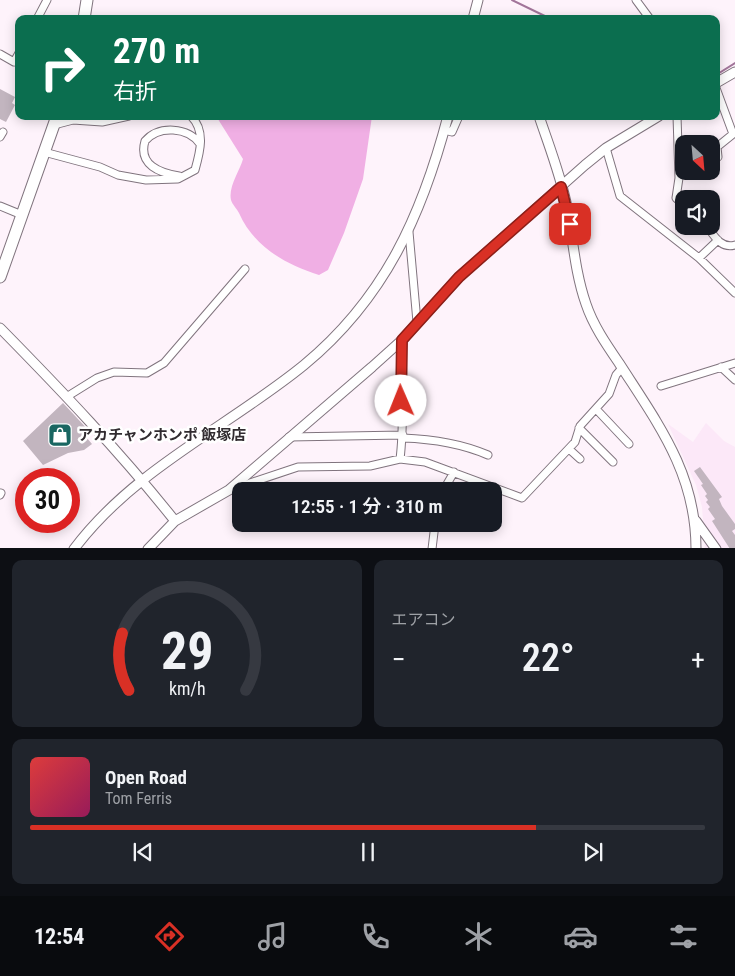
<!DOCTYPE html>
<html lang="ja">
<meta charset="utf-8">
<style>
body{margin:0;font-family:"Roboto Condensed","Noto Sans JP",sans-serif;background:#20242c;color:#f1f3f6;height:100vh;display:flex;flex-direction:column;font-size:19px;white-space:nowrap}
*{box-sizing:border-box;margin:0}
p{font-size:16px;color:#9ea1a6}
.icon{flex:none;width:28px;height:28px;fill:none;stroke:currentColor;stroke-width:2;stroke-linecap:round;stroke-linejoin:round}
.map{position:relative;height:548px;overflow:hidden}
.details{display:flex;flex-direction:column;gap:12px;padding:12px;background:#0d0f14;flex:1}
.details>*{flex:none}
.guide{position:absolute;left:15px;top:15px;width:705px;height:105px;border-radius:10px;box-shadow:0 2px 12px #0003;background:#0b6e4f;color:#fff;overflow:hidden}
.needle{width:32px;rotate:154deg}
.buttons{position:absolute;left:675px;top:135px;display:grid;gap:10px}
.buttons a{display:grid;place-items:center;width:45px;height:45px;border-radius:10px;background:#171b24;box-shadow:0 2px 12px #0003;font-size:25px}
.speed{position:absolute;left:15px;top:468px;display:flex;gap:10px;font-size:25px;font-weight:700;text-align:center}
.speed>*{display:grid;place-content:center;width:65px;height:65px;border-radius:50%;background:#171b24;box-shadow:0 2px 12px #0003;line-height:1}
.speed .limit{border:8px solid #d22;background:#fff;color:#111}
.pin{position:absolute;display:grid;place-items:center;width:42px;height:42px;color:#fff;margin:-21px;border-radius:10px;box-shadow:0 2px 8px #0006}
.me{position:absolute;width:55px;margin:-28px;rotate:359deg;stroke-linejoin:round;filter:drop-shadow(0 0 4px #0008)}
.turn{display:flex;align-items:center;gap:18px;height:105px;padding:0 15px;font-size:22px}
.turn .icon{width:65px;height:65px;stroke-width:2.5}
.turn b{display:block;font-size:35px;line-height:42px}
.big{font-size:38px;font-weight:600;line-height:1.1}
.details .widget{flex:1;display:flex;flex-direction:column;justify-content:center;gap:8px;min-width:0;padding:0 18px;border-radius:10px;background:#20242c}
.details .dial{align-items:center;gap:0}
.dial svg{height:130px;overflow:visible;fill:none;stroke:#363941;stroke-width:7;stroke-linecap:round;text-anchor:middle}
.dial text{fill:#f1f3f6;stroke:none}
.song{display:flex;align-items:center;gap:15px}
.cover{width:60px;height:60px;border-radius:8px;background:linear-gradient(135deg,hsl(0 70% 55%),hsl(330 70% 35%))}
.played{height:5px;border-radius:2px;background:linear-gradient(90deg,#d93025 75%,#363941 75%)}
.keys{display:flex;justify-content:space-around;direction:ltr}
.heat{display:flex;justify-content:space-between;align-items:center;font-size:28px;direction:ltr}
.details .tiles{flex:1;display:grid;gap:12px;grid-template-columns:1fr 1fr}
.widget:last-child{grid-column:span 2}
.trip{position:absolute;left:232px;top:482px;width:270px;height:50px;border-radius:10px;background:#171b24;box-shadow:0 2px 12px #0003;font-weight:600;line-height:50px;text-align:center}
.dock{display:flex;height:80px;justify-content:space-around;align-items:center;background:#090b0e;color:#9ea1a6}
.dock .icon{width:35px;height:35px}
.dock .selected{color:#d93025}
.dock b{font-size:22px;color:#f1f3f6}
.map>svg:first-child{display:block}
.built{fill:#fce8f8}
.forest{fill:#f0afe4}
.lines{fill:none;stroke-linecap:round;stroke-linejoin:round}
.stream{stroke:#a2759a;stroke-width:2}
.building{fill:#c2b5bf}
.minor-casing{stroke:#80747e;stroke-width:9}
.tertiary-casing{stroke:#80747e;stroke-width:11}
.trunk-casing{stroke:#80747e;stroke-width:13}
.minor{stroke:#fff;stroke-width:7}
.tertiary{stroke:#fff;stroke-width:9}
.trunk{stroke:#fff;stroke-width:11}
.route-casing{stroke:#8d1f18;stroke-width:12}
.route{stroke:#d93025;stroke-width:9}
.labels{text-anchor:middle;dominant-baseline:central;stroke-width:5;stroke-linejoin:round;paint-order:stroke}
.poi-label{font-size:15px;font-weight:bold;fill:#312c30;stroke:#fff;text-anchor:start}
</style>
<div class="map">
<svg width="735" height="549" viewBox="0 0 735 549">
<rect width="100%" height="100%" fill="#fef3fb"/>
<path class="built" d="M706,423L724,441L735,447V548H705L702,507L696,485L668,424L693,442Z"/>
<path class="forest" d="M216,116H372L363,179L344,233L328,270L319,275C285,264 254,247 239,213C237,209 232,204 231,200C228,187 240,170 243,159Z"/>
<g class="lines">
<path class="stream" d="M512,0L551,19
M716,75L735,63"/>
</g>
<path class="building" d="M0,89L15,97L12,103L15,105L6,122L0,119Z
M63,403L91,433L86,437L92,444L84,450L68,453L43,465L23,441Z
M700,467L722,497L719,499L722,506L735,524V529L732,531L735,535V549H730L712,521L715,519L708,509L710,507L706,502L708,500L705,496L707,494L701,485L703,484L694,471Z"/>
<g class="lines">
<g class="minor-casing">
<path id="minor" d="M636,0L650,19
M37,19L47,0
M0,54L14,62L19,53
M716,88L733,134L717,147L718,157
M677,116L679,178L676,198L684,205
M54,125L73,120L102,122L129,116
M444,130L452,132L459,116
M0,137L3,132
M606,148L620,196L699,258L735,293
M44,152L100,167L118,175L146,180L178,179L195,170C200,152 206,131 191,116
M179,176C160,173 138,165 145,141C159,125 188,127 200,144
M0,206L22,215
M707,226C714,236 721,249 735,245
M409,232L417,322
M699,258L718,240
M721,367L735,380
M661,386L735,363
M68,396L97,378L114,372L147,373L164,363L245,269
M597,410L629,444
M579,428L613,462
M289,437L403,435
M403,438C433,439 460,443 488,455
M569,449L580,459
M400,459C405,420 401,379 402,340
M229,490L298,467L370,466L400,459L425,462L522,498L575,442L580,426L609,394L616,375L622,368
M443,491L454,472
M0,495L1,493
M432,549L435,524"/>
</g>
<g class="tertiary-casing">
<path id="tertiary" d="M473,19L478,0
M716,83L735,72
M539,116C549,146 561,176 567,207C573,239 575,273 586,304C593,325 606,344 619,363C658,424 696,473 696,549
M0,328C61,390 121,453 175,521
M696,521L716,549
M74,549C135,468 228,427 304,365C385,298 422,215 448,116
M148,549L175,521L229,490L372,367L402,340L459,277L585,165L606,148L659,116"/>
</g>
<g class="trunk-casing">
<path id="trunk" d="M84,19L87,0
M0,277L57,116"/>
</g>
<use href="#minor" class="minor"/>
<use href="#tertiary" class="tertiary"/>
<use href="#trunk" class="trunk"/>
</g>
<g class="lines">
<g class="route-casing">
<path id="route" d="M401,401L402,340L459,277L561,187L570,224"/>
</g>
<use href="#route" class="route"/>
</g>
<defs>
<g id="shop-square" transform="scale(1.25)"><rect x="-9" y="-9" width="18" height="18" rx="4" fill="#196661" stroke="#fff"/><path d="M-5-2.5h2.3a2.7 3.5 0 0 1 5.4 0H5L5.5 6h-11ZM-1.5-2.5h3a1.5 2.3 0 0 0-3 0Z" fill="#fff"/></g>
</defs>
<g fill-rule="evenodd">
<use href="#shop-square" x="60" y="435"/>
</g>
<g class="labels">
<g class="poi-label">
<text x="78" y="435">アカチャンホンポ 飯塚店</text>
</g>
</g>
</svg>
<div class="buttons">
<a><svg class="needle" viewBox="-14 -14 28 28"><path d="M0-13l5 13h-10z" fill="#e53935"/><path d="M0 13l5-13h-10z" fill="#9ea1a6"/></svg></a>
<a><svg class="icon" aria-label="sound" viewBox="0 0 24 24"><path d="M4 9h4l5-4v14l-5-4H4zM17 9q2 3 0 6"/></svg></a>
</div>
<div class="speed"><div class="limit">30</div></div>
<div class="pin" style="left:570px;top:224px;background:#d93025"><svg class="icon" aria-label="arrive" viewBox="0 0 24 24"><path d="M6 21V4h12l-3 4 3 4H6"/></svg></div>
<svg class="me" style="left:401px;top:401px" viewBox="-20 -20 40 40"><circle r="19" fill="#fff"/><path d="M0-13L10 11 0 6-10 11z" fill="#d93025"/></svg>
<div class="trip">12:55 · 1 分 · 310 m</div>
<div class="guide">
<div class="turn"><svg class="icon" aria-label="right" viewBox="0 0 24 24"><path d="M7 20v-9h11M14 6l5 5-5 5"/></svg><div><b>270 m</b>右折</div></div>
</div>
</div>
<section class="details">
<div class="tiles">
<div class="widget dial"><svg viewBox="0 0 100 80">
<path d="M14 69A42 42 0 1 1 86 69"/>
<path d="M14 69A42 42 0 0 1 10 34" stroke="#d93025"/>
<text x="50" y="56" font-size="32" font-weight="700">29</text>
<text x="50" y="72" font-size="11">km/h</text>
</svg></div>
<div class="widget"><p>エアコン</p>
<div class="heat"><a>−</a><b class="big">22°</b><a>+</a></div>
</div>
<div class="widget">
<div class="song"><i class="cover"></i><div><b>Open Road</b><p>Tom Ferris</p></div></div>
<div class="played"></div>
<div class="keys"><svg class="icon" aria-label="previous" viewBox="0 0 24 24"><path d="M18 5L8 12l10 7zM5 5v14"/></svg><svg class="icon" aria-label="pause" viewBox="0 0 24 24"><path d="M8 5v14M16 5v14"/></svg><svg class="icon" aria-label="next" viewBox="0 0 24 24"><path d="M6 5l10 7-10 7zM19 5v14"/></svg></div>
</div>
</div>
</section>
<nav class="dock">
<b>12:54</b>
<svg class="icon selected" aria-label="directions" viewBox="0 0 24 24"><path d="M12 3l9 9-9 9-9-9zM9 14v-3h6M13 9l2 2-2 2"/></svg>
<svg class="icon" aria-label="music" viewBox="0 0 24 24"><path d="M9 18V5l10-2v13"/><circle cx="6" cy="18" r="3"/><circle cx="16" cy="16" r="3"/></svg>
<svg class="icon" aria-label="phone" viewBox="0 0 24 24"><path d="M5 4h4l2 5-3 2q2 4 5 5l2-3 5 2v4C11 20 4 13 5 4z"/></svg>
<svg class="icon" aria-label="climate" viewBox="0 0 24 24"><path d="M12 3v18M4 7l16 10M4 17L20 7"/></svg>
<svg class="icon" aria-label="car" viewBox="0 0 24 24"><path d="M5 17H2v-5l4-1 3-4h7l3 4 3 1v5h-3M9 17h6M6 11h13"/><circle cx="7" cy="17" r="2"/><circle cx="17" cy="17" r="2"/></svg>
<svg class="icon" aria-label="filters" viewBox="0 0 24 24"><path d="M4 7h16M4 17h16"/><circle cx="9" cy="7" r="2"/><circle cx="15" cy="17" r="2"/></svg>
</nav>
